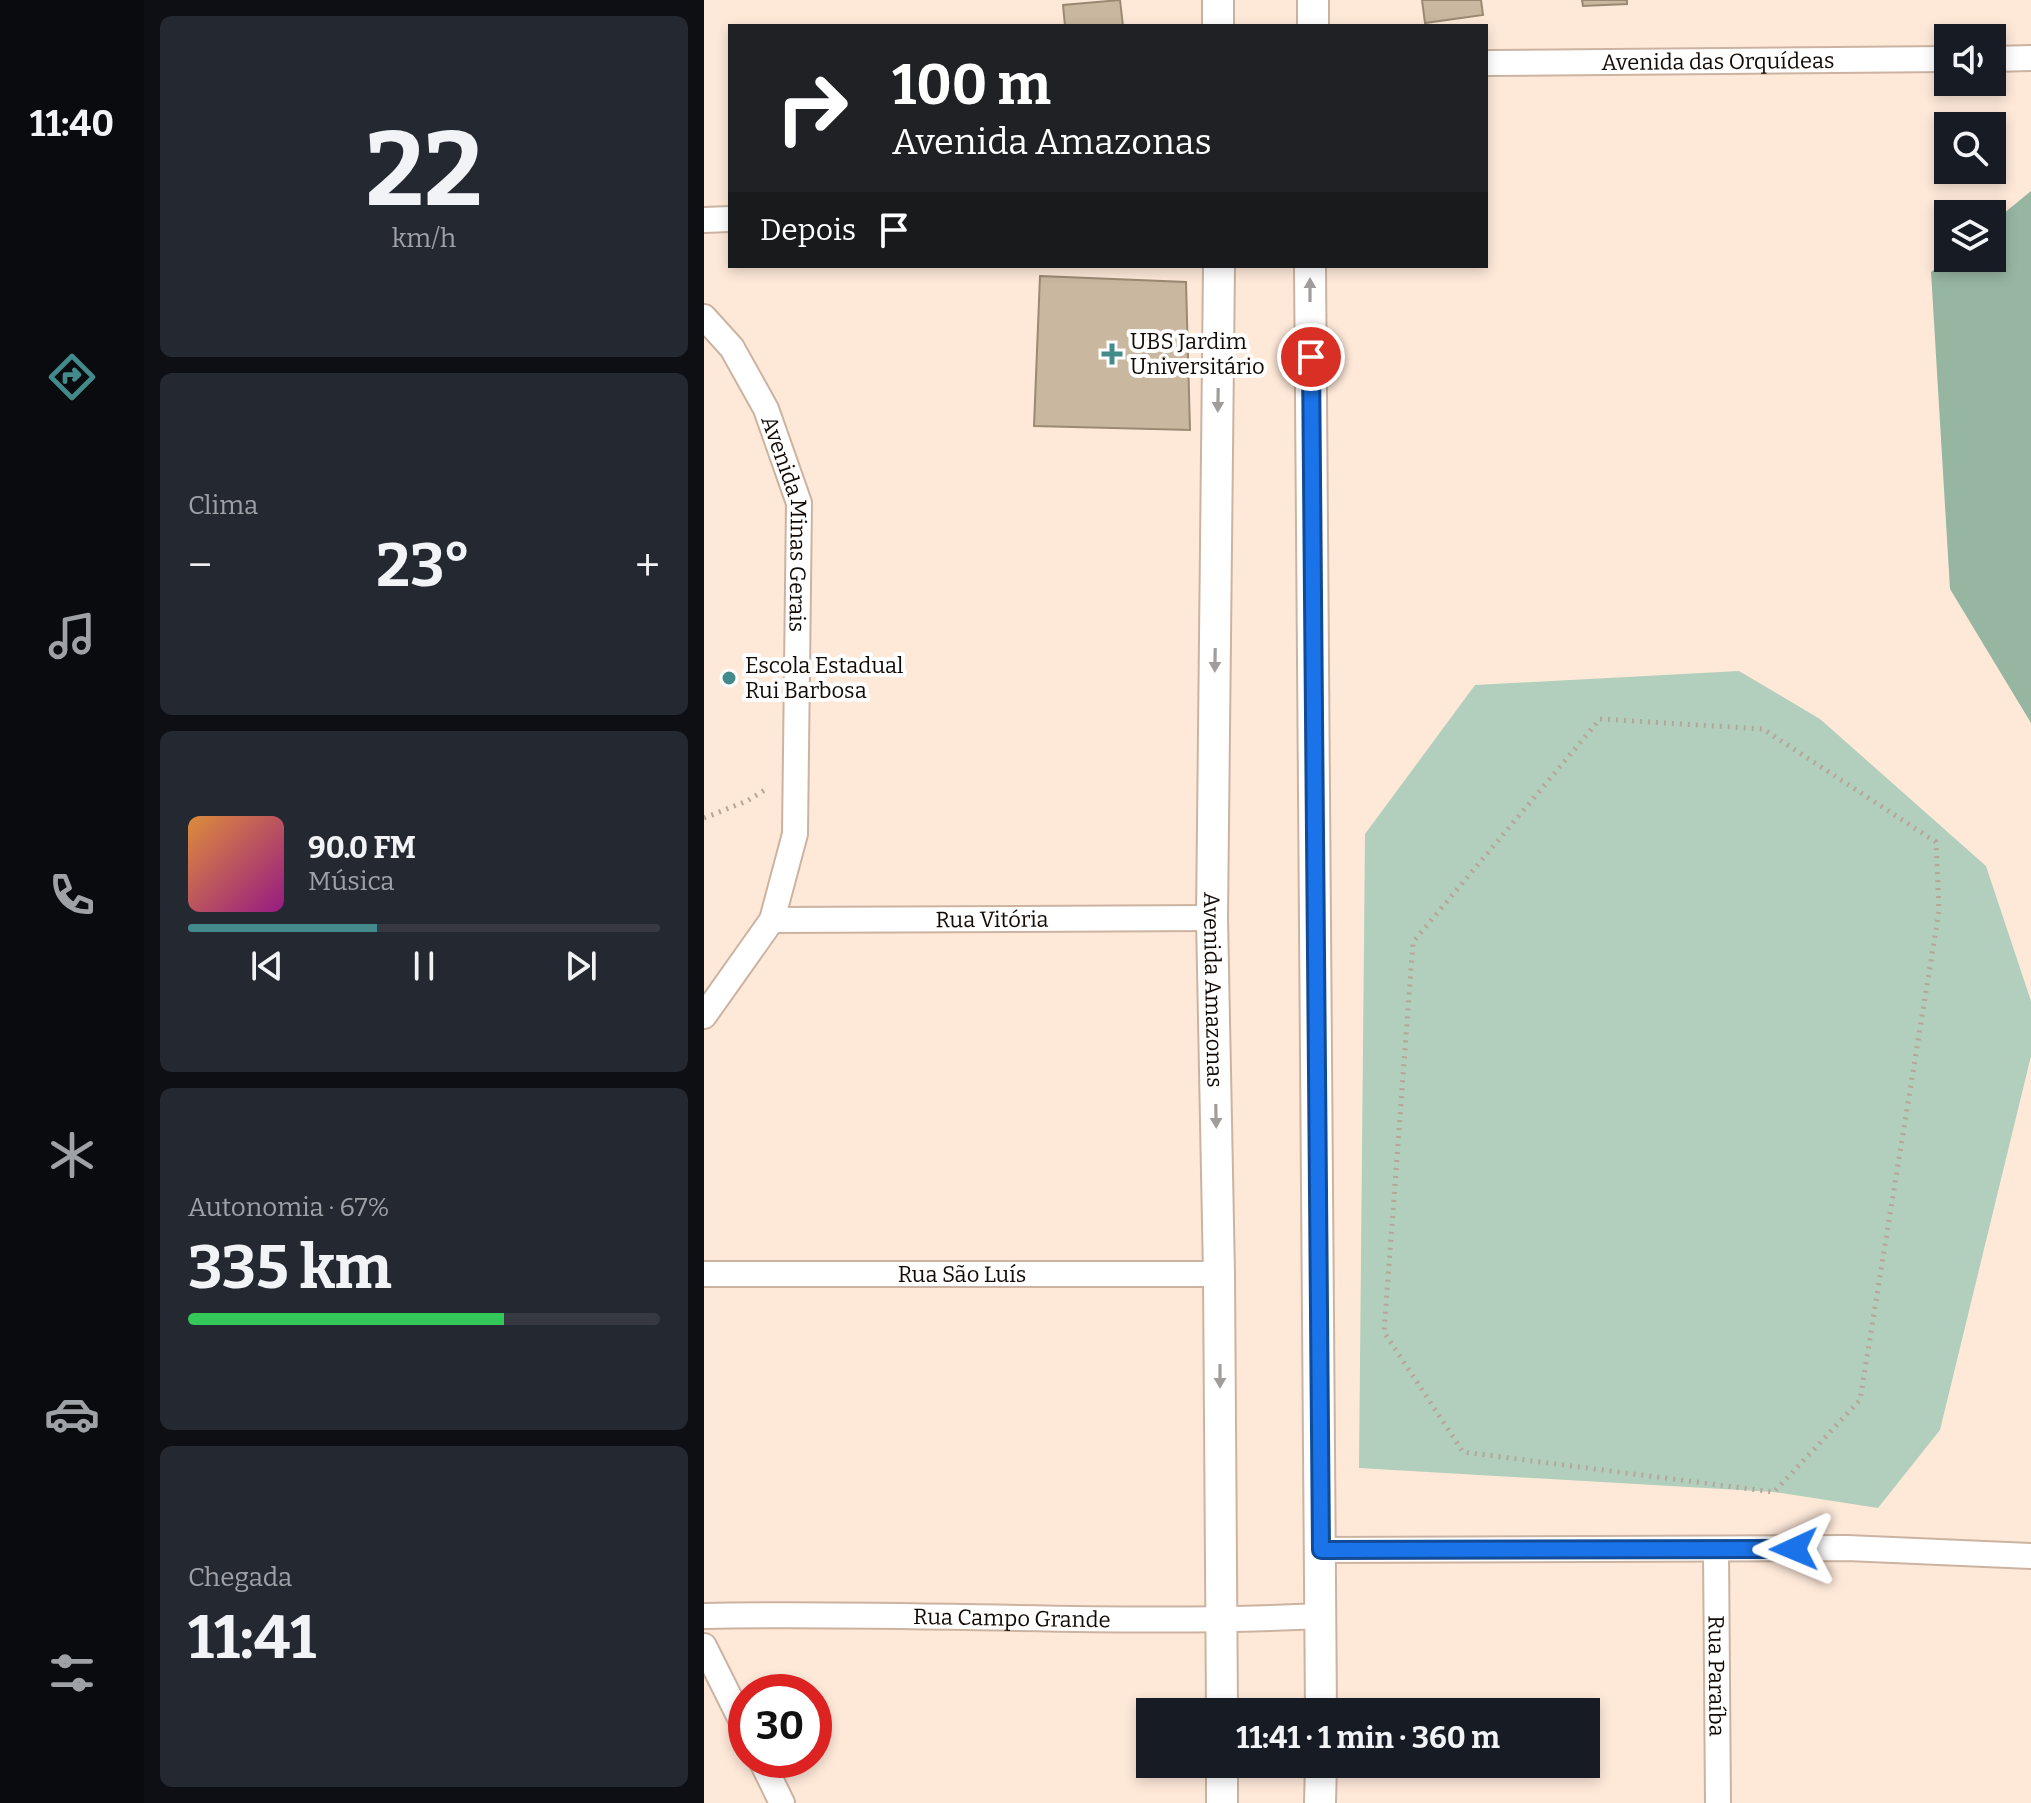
<!DOCTYPE html>
<html lang="pt">
<meta charset="utf-8">
<style>
body{margin:0;font-family:Bitter,serif;background:#242831;color:#f1f3f6;height:100vh;display:flex;flex-direction:column;font-size:30px;white-space:nowrap}
*{box-sizing:border-box;margin:0}
p{font-size:26px;color:#9ea1a6}
.icon{flex:none;width:44px;height:44px;fill:none;stroke:currentColor;stroke-width:2;stroke-linecap:round;stroke-linejoin:round}
.map{position:relative;flex:1;overflow:hidden}
.sheet{display:flex;flex-direction:column;gap:16px;padding:16px;background:#0d0f14;width:560px}
.sheet>*{flex:none}
.guide{position:absolute;left:24px;top:24px;width:760px;height:244px;border-radius:0px;box-shadow:0 4px 12px #0003;background:#202124;color:#fff;overflow:hidden}
.fabs{position:absolute;left:1230px;top:24px;display:grid;gap:16px}
.fabs a{display:grid;place-items:center;width:72px;height:72px;border-radius:0px;background:#171b24;box-shadow:0 4px 12px #0003;font-size:40px}
.speed{position:absolute;left:24px;top:1674px;display:flex;gap:16px;font-size:40px;font-weight:700;text-align:center}
.speed>*{display:grid;place-content:center;width:104px;height:104px;border-radius:50%;background:#171b24;box-shadow:0 4px 12px #0003;line-height:1}
.speed .limit{border:12px solid #d22;background:#fff;color:#111}
.pin{position:absolute;display:grid;place-items:center;width:68px;height:68px;color:#fff;margin:-34px;border:4px solid #fff;border-radius:50%;box-shadow:0 2px 8px #0007}
.me{position:absolute;width:88px;margin:-44px;rotate:269deg;stroke-linejoin:round;filter:drop-shadow(0 0 6px #0008)}
.turn{display:flex;align-items:center;gap:28px;height:168px;padding:0 32px;font-size:36px}
.turn .icon{width:104px;height:104px;stroke-width:2.5}
.turn b{display:block;font-size:56px;line-height:68px}
.then{display:flex;align-items:center;height:76px;padding:0 32px;background:#0003;gap:16px;font-size:30px}
.big{font-size:60px;font-weight:700;line-height:1.1}
.sheet .tile{flex:1;display:flex;flex-direction:column;justify-content:center;gap:12px;min-width:0;padding:0 28px;border-radius:12px;background:#242831}
.sheet .dial{align-items:center;gap:0}
.dial b{font-size:104px;line-height:1}
.song{display:flex;align-items:center;gap:24px}
.cover{width:96px;height:96px;border-radius:12px;background:linear-gradient(135deg,hsl(30 70% 55%),hsl(310 70% 35%))}
.played{height:8px;border-radius:4px;background:linear-gradient(90deg,#438b8a 40%,#363941 40%)}
.keys{display:flex;justify-content:space-around;direction:ltr}
.heat{display:flex;justify-content:space-between;align-items:center;font-size:44px;direction:ltr}
.charge{height:12px;border-radius:6px;background:linear-gradient(90deg,#34c759 67%,#363941 0)}
.trip{position:absolute;left:432px;top:1698px;width:464px;height:80px;border-radius:0px;background:#171b24;box-shadow:0 4px 12px #0003;font-weight:700;line-height:80px;text-align:center}
main{display:flex;flex:1;min-height:0}
.tab-bar{display:flex;flex-direction:column;width:144px;justify-content:space-around;align-items:center;background:#090b0e;color:#9ea1a6}
.tab-bar .icon{width:56px;height:56px}
.tab-bar .active{color:#438b8a}
.tab-bar b{font-size:36px;color:#f1f3f6}
.map>svg:first-child{display:block}
.green{fill:#b1cfbc}
.forest{fill:#97b6a2}
.building{fill:#c9b79f;stroke:#9b8973;stroke-width:2}
.lines{fill:none;stroke-linecap:round;stroke-linejoin:round}
.minor-casing{stroke:#ccb3a1;stroke-width:28}
.tertiary-casing{stroke:#ccb3a1;stroke-width:34}
.path{stroke:#b6a598;stroke-width:5;stroke-dasharray:2 6;stroke-linecap:butt}
.minor{stroke:#fff;stroke-width:24}
.tertiary{stroke:#fff;stroke-width:30}
.oneway{fill:#a09d9b}
.route-casing{stroke:#114b97;stroke-width:20}
.route{stroke:#1a73e8;stroke-width:14}
.poi-dot{fill:#438b8a;stroke:#fff;stroke-width:3}
.labels{text-anchor:middle;dominant-baseline:central;stroke-width:8;stroke-linejoin:round;paint-order:stroke}
.street-label{font-size:22px;fill:#120a05;stroke:#fff}
.poi-label{font-size:22px;fill:#120a05;stroke:#fff;text-anchor:start}
</style>
<main>
<nav class="tab-bar">
<b>11:40</b>
<svg class="icon active" aria-label="directions" viewBox="0 0 24 24"><path d="M12 3l9 9-9 9-9-9zM9 14v-3h6M13 9l2 2-2 2"/></svg>
<svg class="icon" aria-label="music" viewBox="0 0 24 24"><path d="M9 18V5l10-2v13"/><circle cx="6" cy="18" r="3"/><circle cx="16" cy="16" r="3"/></svg>
<svg class="icon" aria-label="phone" viewBox="0 0 24 24"><path d="M5 4h4l2 5-3 2q2 4 5 5l2-3 5 2v4C11 20 4 13 5 4z"/></svg>
<svg class="icon" aria-label="climate" viewBox="0 0 24 24"><path d="M12 3v18M4 7l16 10M4 17L20 7"/></svg>
<svg class="icon" aria-label="car" viewBox="0 0 24 24"><path d="M5 17H2v-5l4-1 3-4h7l3 4 3 1v5h-3M9 17h6M6 11h13"/><circle cx="7" cy="17" r="2"/><circle cx="17" cy="17" r="2"/></svg>
<svg class="icon" aria-label="filters" viewBox="0 0 24 24"><path d="M4 7h16M4 17h16"/><circle cx="9" cy="7" r="2"/><circle cx="15" cy="17" r="2"/></svg>
</nav>
<section class="sheet">
<div class="tile dial"><b>22</b><p>km/h</p></div>
<div class="tile"><p>Clima</p>
<div class="heat"><a>−</a><b class="big">23°</b><a>+</a></div>
</div>
<div class="tile">
<div class="song"><i class="cover"></i><div><b>90.0 FM</b><p>Música</p></div></div>
<div class="played"></div>
<div class="keys"><svg class="icon" aria-label="previous" viewBox="0 0 24 24"><path d="M18 5L8 12l10 7zM5 5v14"/></svg><svg class="icon" aria-label="pause" viewBox="0 0 24 24"><path d="M8 5v14M16 5v14"/></svg><svg class="icon" aria-label="next" viewBox="0 0 24 24"><path d="M6 5l10 7-10 7zM19 5v14"/></svg></div>
</div>
<div class="tile"><p>Autonomia · 67%</p><b class="big">335 km</b><div class="charge"></div></div>
<div class="tile"><p>Chegada</p><b class="big">11:41</b></div>
</section>
<div class="map">
<svg width="1327" height="1803" viewBox="0 0 1327 1803">
<rect width="100%" height="100%" fill="#fee9d9"/>
<path class="green" d="M1035,671L1116,719L1282,866L1327,1001V1056L1236,1430L1174,1508L1070,1492L655,1468L661,834L771,685Z"/>
<path class="forest" d="M1327,191V723L1246,589L1227,272L1245,258H1288V223Z"/>
<path class="building" d="M416,0L419,26H361L359,5Z
M718,0H777L779,15L721,23Z
M878,0H923V4L879,6Z
M336,276L482,282L486,430L330,426Z"/>
<g class="lines">
<g class="minor-casing">
<g id="minor">
<path d="M1288,59L1327,58"/>
<path id="s1" d="M782,63L1244,59"/>
<path d="M0,220L26,219"/>
<path id="s2" d="M0,317L28,348L62,409L95,503L91,834L68,920L0,1016"/>
<path id="s3" d="M68,920L508,918"/>
<path id="s4" d="M0,1274H515"/>
<path d="M617,1550L1143,1548L1327,1556"/>
<path id="s5" d="M1012,1550L1014,1803"/>
<path id="s6" d="M0,1616C206,1611 412,1626 618,1616"/>
<path d="M0,1646L42,1730"/>
<path d="M57,1760L78,1803"/>
</g>
</g>
<g class="tertiary-casing">
<g id="tertiary">
<path d="M514,0V26"/>
<path d="M609,0V26"/>
<path id="s7" d="M515,266L508,918L515,1274L518,1712"/>
<path d="M606,266L617,1712"/>
<path d="M518,1764V1803"/>
<path d="M616,1803L617,1764"/>
</g>
</g>
<path class="path" d="M896,719L1059,729L1232,842L1235,911L1156,1400L1070,1492L759,1452L680,1332L709,942Z
M0,818L43,801L64,788"/>
<use href="#minor" class="minor"/>
<use href="#tertiary" class="tertiary"/>
</g>
<defs><path id="oneway-solid" d="M-6-.8H1V-3.2L6.5 0L1 3.2V.8H-6Z" transform="scale(2)"/></defs>
<g class="oneway">
<use href="#oneway-solid" transform="translate(606 290) rotate(-90)"/>
<use href="#oneway-solid" transform="translate(514 400) rotate(91)"/>
<use href="#oneway-solid" transform="translate(511 660) rotate(91)"/>
<use href="#oneway-solid" transform="translate(512 1116) rotate(89)"/>
<use href="#oneway-solid" transform="translate(516 1376) rotate(90)"/>
</g>
<g class="lines">
<g class="route-casing">
<path id="route" d="M607,357L617,1550L1090,1549"/>
</g>
<use href="#route" class="route"/>
</g>
<g class="poi-dot">
<path d="M404 342h8v8h8v8h-8v8h-8v-8h-8v-8h8z"/>
<circle cx="25" cy="678" r="8"/>
</g>
<g class="labels">
<g class="street-label">
<text stroke="none"><textPath href="#s1" startOffset="232">Avenida das Orquídeas</textPath></text>
<text stroke="none"><textPath href="#s2" startOffset="230">Avenida Minas Gerais</textPath></text>
<text stroke="none"><textPath href="#s3" startOffset="220">Rua Vitória</textPath></text>
<text stroke="none"><textPath href="#s7" startOffset="724">Avenida Amazonas</textPath></text>
<text stroke="none"><textPath href="#s4" startOffset="258">Rua São Luís</textPath></text>
<text stroke="none"><textPath href="#s6" startOffset="308">Rua Campo Grande</textPath></text>
<text stroke="none"><textPath href="#s5" startOffset="126">Rua Paraíba</textPath></text>
</g>
<g class="poi-label">
<text x="426" y="341">UBS Jardim<tspan x="426" dy="25">Universitário</tspan></text>
<text x="41" y="665">Escola Estadual<tspan x="41" dy="25">Rui Barbosa</tspan></text>
</g>
</g>
</svg>
<div class="fabs">
<a><svg class="icon" aria-label="sound" viewBox="0 0 24 24"><path d="M4 9h4l5-4v14l-5-4H4zM17 9q2 3 0 6"/></svg></a>
<a><svg class="icon" aria-label="search" viewBox="0 0 24 24"><circle cx="10" cy="10" r="6"/><path d="M15 15l6 6"/></svg></a>
<a><svg class="icon" aria-label="layers" viewBox="0 0 24 24"><path d="M12 4l9 5-9 5-9-5zM3 14l9 5 9-5"/></svg></a>
</div>
<div class="speed"><div class="limit">30</div></div>
<div class="pin" style="left:607px;top:357px;background:#d93025"><svg class="icon" aria-label="arrive" viewBox="0 0 24 24"><path d="M6 21V4h12l-3 4 3 4H6"/></svg></div>
<svg class="me" style="left:1090px;top:1549px" viewBox="-20 -20 40 40"><path d="M0-17L14 15 0 8-14 15z" fill="#1a73e8" stroke="#fff" stroke-width="4"/></svg>
<div class="trip">11:41 · 1 min · 360 m</div>
<div class="guide">
<div class="turn"><svg class="icon" aria-label="right" viewBox="0 0 24 24"><path d="M7 20v-9h11M14 6l5 5-5 5"/></svg><div><b>100 m</b>Avenida Amazonas</div></div>
<div class="then">Depois<svg class="icon" aria-label="arrive" viewBox="0 0 24 24"><path d="M6 21V4h12l-3 4 3 4H6"/></svg></div>
</div>
</div>
</main>
